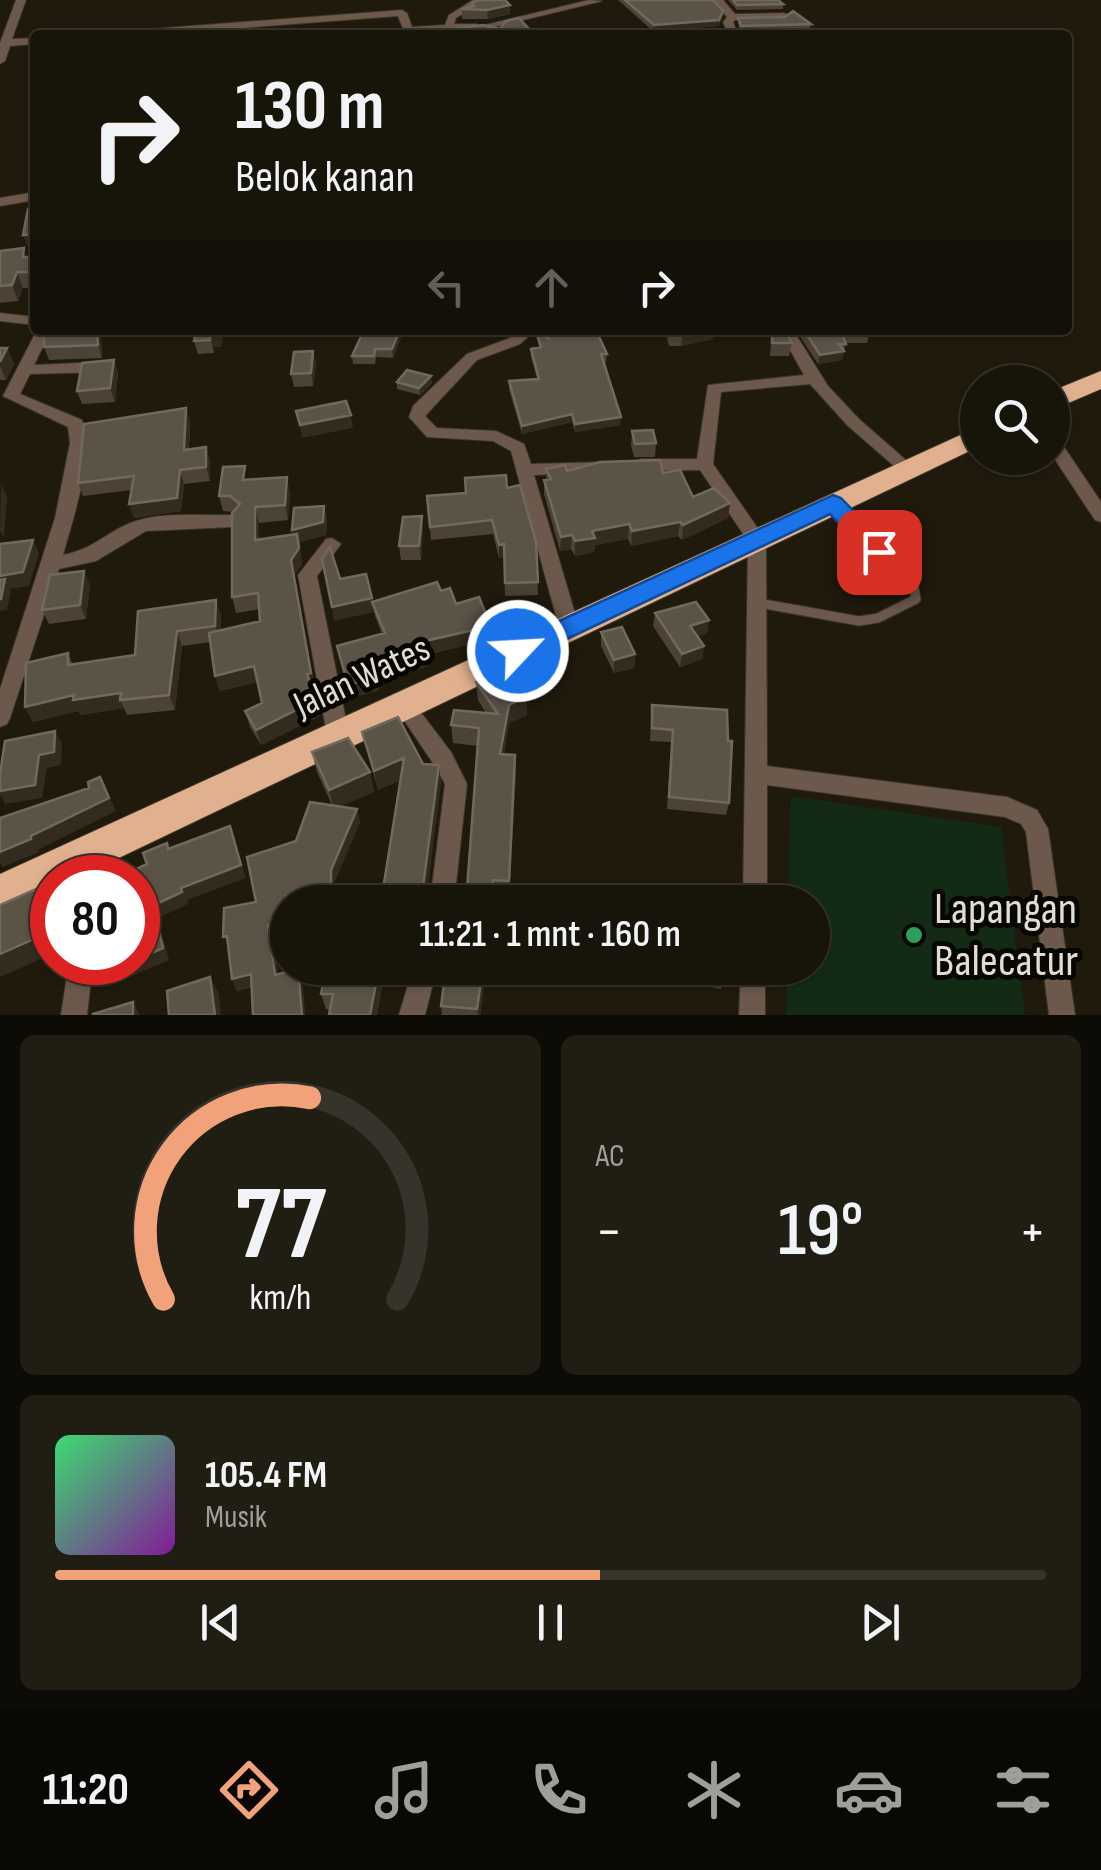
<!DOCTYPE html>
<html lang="id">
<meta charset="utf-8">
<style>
body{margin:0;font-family:"Sofia Sans Condensed",sans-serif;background:#201d12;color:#f1f3f6;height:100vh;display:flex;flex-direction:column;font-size:38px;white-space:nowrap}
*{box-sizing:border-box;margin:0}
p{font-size:32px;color:#9e9e9c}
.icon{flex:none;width:55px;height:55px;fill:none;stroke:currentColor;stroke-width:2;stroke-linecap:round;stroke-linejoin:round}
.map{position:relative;height:1015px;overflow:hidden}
.details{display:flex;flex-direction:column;gap:20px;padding:20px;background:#0d0b05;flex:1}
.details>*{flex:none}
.guide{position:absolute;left:30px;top:30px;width:1042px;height:305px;border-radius:10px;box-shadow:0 2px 8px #0004,0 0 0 2px #36332a;background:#171409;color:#f1f3f6;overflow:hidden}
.tools{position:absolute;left:960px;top:365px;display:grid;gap:20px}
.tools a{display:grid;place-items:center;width:110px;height:110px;border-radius:50%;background:#171409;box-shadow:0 2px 8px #0004,0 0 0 2px #36332a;font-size:50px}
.speed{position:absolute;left:30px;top:855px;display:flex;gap:20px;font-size:50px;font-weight:700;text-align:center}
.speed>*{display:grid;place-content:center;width:130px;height:130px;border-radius:50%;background:#171409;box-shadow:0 2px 8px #0004,0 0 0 2px #36332a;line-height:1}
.speed .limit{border:15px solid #d22;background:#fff;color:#111}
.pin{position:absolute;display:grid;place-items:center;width:85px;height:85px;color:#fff;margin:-42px;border-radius:20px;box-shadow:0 5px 15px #0006}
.me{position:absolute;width:110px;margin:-55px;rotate:65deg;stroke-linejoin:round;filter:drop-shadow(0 0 8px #0008)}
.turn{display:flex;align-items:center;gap:35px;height:210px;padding:0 40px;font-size:45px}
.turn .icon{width:130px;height:130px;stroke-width:2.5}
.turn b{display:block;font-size:70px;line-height:85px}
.lanes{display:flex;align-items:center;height:95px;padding:0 40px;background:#0003;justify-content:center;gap:50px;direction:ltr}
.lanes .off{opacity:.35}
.big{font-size:75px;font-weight:600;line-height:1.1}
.details .card{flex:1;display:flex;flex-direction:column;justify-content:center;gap:15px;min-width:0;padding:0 35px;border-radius:15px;background:#201d12}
.details .dial{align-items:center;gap:0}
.dial svg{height:260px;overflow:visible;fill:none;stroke:#36332a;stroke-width:7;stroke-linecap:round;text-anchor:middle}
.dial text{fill:#f1f3f6;stroke:none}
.song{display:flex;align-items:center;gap:30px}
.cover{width:120px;height:120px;border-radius:15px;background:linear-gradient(135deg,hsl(140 70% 55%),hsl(290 70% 35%))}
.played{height:10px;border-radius:5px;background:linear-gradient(90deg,#f1a27b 55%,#36332a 55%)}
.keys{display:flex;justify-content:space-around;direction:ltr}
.heat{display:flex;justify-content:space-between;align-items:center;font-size:55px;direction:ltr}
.details .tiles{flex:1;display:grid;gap:20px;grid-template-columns:1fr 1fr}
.card:last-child{grid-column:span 2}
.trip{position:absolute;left:270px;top:885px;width:560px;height:100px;border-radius:50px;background:#171409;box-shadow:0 2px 8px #0004,0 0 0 2px #36332a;font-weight:600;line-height:100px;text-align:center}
.dock{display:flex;height:160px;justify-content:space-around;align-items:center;background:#090804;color:#9e9e9c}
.dock .icon{width:70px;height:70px}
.dock .active{color:#f1a27b}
.dock b{font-size:45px;color:#f1f3f6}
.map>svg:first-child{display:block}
.green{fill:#132b14}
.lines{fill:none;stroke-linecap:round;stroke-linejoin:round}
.lane-casing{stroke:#3a3528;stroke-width:11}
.street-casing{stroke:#3a3528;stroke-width:2}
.highway-casing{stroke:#3a3528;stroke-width:2}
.lane{stroke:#6c594c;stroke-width:9}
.street{fill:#6c594c;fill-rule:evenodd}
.highway{fill:#e1b18f;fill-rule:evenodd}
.wall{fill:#4c4336}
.shaded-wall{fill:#332b1e}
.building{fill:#5c5347;stroke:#71695d;stroke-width:2.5}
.route{fill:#1a73e8;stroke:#114b97;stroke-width:2.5}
.leisure-dot{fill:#2e9e5b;stroke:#070602;stroke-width:4}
.labels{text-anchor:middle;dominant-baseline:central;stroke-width:10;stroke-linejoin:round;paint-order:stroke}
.street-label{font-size:38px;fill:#e0ddd3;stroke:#070602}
.near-poi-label{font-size:45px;fill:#e0ddd3;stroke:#070602;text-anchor:start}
</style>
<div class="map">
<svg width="1101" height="1015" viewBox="0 0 1101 1015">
<rect width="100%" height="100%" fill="#1f1a0c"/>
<path class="green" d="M791,796L1001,827L1025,1015H786L787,968H812V902H788Z"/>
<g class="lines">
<g class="lane-casing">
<path id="lane" d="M759,603L859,621L878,618L916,599L914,588L835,506"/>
</g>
<g class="street-casing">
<path id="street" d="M16,0H26L12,39L35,38V44L10,46L5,61L0,64V43Z
M473,0H485L456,18L454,24H477V28L398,35L403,29L398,16L151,35H107L112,32L402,10L407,13L412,27L445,25L449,15Z
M589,0L602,1L490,28L485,25Z
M713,0H723L735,14L784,13L789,16L784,19L735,20L733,22L737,32L732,35H666L671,32L726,29L723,22L727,17Z
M35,192V200L0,206V198Z
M0,313L35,317V325L0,321Z
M37,330H51L34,365L102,362L110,367L102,372L30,374L20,394L82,420C95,456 73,518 63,555C95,548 101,536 128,524C158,511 200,516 232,515L241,521L232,527L146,531L96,561L59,569L10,718L7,724L0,727V689L55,518L70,443L68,427L3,396Z
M198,330L197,335L192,336L78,335L71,331Z
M519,330H535L520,344L477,360L425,416L437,428L496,431L524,444L531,464L606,462L608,466L606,470L600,472L534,475L579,627L576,632L569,634L562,632L559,627L511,451L493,441L427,437L409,417L413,406L467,354L510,338Z
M779,330H793L828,386L859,419L915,468L907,474L901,472L848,426L810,384L721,392L713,464L766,540L767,766L1007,797L1037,810L1048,829L1075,1015H1049L1026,832L1021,824L1005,817L767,785V902H743L748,541L700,470L641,471L633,465L641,459H697L708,385L804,375Z
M1052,437L1058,438L1101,502V522L1095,520L1052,455Z
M332,538L341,544L317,576L349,735L345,741L338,744L331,741L327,735L298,575L326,539Z
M403,696L410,698L451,752L467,784L454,902H430L445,784L435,766L393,704L396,698Z
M69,962H93L87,1015H61Z
M413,968H437L425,1015H399Z
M741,968H765V1015H739Z"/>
</g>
<g class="highway-casing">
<path id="highway" d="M1101,371V389L1052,410V391Z
M978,427V447L77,878H52V889L0,913V874Z"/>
</g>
<use href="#lane" class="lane"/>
<use href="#street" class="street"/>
<use href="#highway" class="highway"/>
</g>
<path class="wall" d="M618,0H713L723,11L722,17L719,26L653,31Z
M728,0H778L783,4V9L737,10Z
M472,3L510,5V14L488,19H462V9L472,7Z
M738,18L811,24L810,29L740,31L738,24Z
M0,251L27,257H35V288H23L18,301L0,303Z
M196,330L222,346L213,347L214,353L198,354L194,341Z
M364,330H404L393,358L376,357L375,364H353L352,356Z
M541,330H596L607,354L606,362H604L621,417L620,425L575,432L572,422L522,434L509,389V381L537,379L531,357V349L539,348L536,332L544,335Z
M665,330H714L713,339L681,346H669Z
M801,330H867L869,334L867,343H846L842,360L818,364L801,338Z
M772,334L792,343L789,356H770Z
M101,339L102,358L49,360L44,347Z
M0,348H7L14,364L6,380H0Z
M313,351L316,364L313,386L294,387L291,374Z
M114,360L118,373L115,402L82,404L77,391Z
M397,382L432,383L420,395L397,389Z
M186,408L190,421L189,449L210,460V481L184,484L181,511L134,518L132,490L83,496L78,483Z
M632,431L656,443L655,457H634L631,445Z
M546,469L663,473L693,497L730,503L728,518L682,540L678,536L631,546L628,539L595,545L594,552L575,556L571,549L560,551L544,494V480L546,479Z
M248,480L290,493L288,520L259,523V540L294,535L324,506L327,519L326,535L299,542L302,564L294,576L315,688L312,689L320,716L261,745L250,727L245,711L262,703L257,682L220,691L215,676L211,642L182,646L175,710L127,715L124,708L81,715L78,711L33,722L25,707L68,653L73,665L135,655L138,611L221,615L220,630L260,621V609L236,613L232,597L233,512L223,511L219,496Z
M507,488L536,542L538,595L505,596L504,557L499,558L493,534L431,540L427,496Z
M423,530L421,560H401L399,546Z
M90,584L86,619L49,624L42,610Z
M441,591L456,604L492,639L426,655L428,666L378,682L379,690L351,698L337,646L382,634L375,616L372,602Z
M655,613L709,620L707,633L697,637L704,646L702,659L680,667L653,626Z
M601,632L635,654L634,668L614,673L601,646Z
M476,682L527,715L509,723L504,754L515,755L516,773L509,898H495L467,889L478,746L453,743L451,725L486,713L478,700Z
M652,705L727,710L729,803L726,815L667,809L671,742L650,741Z
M362,732L423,764L439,765L441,785L401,780L378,790Z
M312,752L370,772L374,792L340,806L360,822L334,883V902H288V932L273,937L278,974L302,981L305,1015H253L252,987L237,991L232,979L256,902L296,841L332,805L317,772Z
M326,968H382L384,976L377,1015H329L330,1010L326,1009L321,994Z
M486,968L480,1015H442L441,1006Z
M638,968H725L721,989L637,974Z"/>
<path class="shaded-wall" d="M510,5V14L488,19L487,10Z
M723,11L719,26L653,31L654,25Z
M35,234V245L27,246L23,235Z
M17,272L23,288L18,301L12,285Z
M97,330L101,339L102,358L98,345Z
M219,330H223L222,346L213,347L214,353L210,334Z
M315,330H340L341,333L316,336Z
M400,330H404L393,358L392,349Z
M708,330H714L713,339L681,346L682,336Z
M7,348L14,364L6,380L0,366V362Z
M313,351L316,364L313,386L311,373Z
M844,351L842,360L818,364L820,355Z
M114,360L118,373L115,402L110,388Z
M431,376L432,383L420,395L419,388Z
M186,408L190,421L188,463L184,450Z
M572,414V422L522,434V426Z
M351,415L353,428L302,438L300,425Z
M621,417L620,425L575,432V424Z
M206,447L210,460V481L206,467Z
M180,470L184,484L181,511L134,518L129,504Z
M287,477L290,493L288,520L285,505Z
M1,483L7,497L4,538L0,531Z
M730,503L728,518L682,540L683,525Z
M324,506L327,519L326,535L299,542L302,564L294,576L315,688L311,689L307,674L291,560L295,543L292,530Z
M255,507L259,523V556L255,540Z
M422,516L423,530L421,560L419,546Z
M680,522L678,536L631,546L632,531Z
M629,524L628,539L595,545L594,552L575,556V541L592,531Z
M572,535L571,549L560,551L561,537Z
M33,540L39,553L29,586L10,589L11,591L7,610L0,611V576Z
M504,544V557L499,558V545Z
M84,571L90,584L86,619L80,605Z
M372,598L374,612L334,621L332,607Z
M216,600L221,615L220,641L215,626Z
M709,620L707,633L689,640L690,626Z
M491,626L492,639L426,655L428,666L378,682L379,690L351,698L348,685L421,642Z
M177,631L182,646L175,710L169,695Z
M704,646L702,659L680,667L682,654Z
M635,654L634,668L614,673V660Z
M254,666L258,682L220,691L215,676Z
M121,693L120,700L124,708L81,715L78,711L33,722L25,707L74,695Z
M527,696V715L509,723L501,772L500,754L509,705Z
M316,700L320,716L261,745L256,730Z
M55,731L62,744L61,765L47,768L42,798L5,804L0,795V791L39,755Z
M515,755L516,773L509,898V881Z
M404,758L408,777L378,790L374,771Z
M439,765L441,785L426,902H421Z
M370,772L374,792L334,809L329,790Z
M100,777L116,811L39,849V852L3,867L0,863V852L109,798Z
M357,809L360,822L334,883V902L331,890V870Z
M230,826L246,878L187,900L188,904L158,918L169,960L117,983L110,971L130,962H138L152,906Z
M288,918V932L273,937L280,986L275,975L268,925Z
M52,931V954L0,977V954Z
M379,968H382L384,976L377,1015H370Z
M483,968H486L480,1015H478L477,1009Z
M298,969L302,981L305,1015H302Z
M251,974L256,985L237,991L232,979Z
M210,977L219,994L221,1015H215Z
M133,1002L140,1015H133Z"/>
<path class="building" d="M477,0H505L510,5L487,10L462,9L474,6L472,3Z
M625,0H713L723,11L719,20L654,25Z
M733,0H778L783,4L737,5Z
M793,11L811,24L741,26L738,18L785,17Z
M519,18L530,30L536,29L542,35H400L483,25L500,29L506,21Z
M623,31L625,35H600L599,33Z
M35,198V234L23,235L28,209Z
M24,248L23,257H35V272H17L12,285L0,286V251Z
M57,330H97L98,345L44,347V335L57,333Z
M196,330H219L218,333L210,334V340L194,341Z
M364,330H400L392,349H375L374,356H352Z
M544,330H596L607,354H601L621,417L575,424L572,414L522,426L509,381L539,379L531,349L541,347L536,332L548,338Z
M668,330H708L682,336H670Z
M804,330H867L869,334H842L846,344H839L844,351L820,355Z
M786,332L792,343H772V334Z
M0,348H7L0,362Z
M313,351L311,373L291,374L294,352Z
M114,360L110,388L77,391L82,363Z
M407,370L431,376L419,388L397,382Z
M346,401L351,415L300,425L296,411Z
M186,408L184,450L206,447V467L180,470L177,498L129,504L134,476L78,483L84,424Z
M653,430L656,443L635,444L632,431Z
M660,460L663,473L680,470L693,497L714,488L730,503L683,525L680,522L632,531L629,524L592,531L595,538L575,541L572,535L561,537L544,480L551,479L546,469L565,465L567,471L600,462Z
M245,466L243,480L287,477L285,505L255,507V540L297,534L299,548L291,560L311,673L307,674L316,700L256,730L245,711L262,703L254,666L215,676L209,633L260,621L258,593L232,597V513L240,504L230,496H219L223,467Z
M506,475L507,488L520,485L536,542L538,582L505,583L504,544L499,545L492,520L430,527L427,496L466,493L465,478Z
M324,506L323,522L292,530L294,508Z
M422,516L419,546H399L403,517Z
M33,540L23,572L0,576V544Z
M330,547L340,579L366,574L372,598L332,607L322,559Z
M84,571L80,605L42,610L50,575Z
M5,579L1,599H0V580Z
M437,582L441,591L450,588L456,604L479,597L491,626L421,642L426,653L374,669L377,677L348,685L337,646L385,633L372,602Z
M216,600L215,626L177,631L169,695L120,700L121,693L73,700L74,695L25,707L26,663L68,653V665L135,655L138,611Z
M696,602L709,620L690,626L704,646L682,654L655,613Z
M622,627L635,654L614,660L601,632Z
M508,668L527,696L509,705L500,754L515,755L509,881L493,880L491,902H456L458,889H467L479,728L451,725L454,710L498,714L476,682Z
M652,705L727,710L728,741H732L729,803L669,797L673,730L652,728Z
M398,717L423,764L439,765L421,902H381L404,758L374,771L362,732Z
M55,731L54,752L39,755L35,785L0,791V774L5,741Z
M348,738L370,772L329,790L312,752Z
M100,777L109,798L31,836V839L0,852V818L89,788L88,782Z
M310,802L357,809L331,870V890L286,896L288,918L268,925L275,975L298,969L302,1015H253L251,974L232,979L227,936L223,937L224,908L256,902L247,857L296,841Z
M230,826L241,865L181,888L182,892L152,906L163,948L138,959V878H118L147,864L143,853L167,843L168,849Z
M52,882V931L0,954V905Z
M108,962H130L110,971Z
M326,968H379L370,1015H329L333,994H321Z
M446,968H483L477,1009L441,1006Z
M660,968H725L724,978Z
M210,977L215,1015H169L167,991Z
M133,1002V1015H93V1014Z"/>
<path class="route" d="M833,495L841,498L887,546L891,552L887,558H871L830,514L527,658H509L505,651L509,644Z"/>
<circle class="leisure-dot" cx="914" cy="935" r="10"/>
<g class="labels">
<g class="street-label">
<text transform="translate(362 677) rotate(-25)">Jalan Wates</text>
</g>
<g class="near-poi-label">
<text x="934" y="909">Lapangan<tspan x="934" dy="52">Balecatur</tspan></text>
</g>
</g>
</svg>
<div class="tools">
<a><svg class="icon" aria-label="search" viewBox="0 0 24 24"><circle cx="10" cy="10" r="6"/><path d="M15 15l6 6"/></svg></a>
</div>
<div class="speed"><div class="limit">80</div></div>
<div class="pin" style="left:879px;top:552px;background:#d93025"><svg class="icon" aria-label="arrive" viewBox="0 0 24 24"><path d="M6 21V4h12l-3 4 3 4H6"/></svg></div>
<svg class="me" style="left:518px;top:651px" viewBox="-20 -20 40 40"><circle r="17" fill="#1a73e8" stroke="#fff" stroke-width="3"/><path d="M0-11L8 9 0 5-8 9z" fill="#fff"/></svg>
<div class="trip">11:21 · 1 mnt · 160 m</div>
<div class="guide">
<div class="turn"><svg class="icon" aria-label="right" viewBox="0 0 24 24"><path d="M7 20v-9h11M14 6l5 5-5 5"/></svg><div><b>130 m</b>Belok kanan</div></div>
<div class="lanes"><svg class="icon off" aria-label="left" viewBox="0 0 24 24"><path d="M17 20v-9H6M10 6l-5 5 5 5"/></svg><svg class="icon off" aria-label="ahead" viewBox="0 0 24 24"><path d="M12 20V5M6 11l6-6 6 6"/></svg><svg class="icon" aria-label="right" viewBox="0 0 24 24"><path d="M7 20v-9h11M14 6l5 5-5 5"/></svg></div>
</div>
</div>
<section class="details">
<div class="tiles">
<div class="card dial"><svg viewBox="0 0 100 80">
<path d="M14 69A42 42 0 1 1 86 69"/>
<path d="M14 69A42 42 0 0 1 59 7" stroke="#f1a27b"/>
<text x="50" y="56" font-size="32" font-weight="700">77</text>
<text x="50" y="72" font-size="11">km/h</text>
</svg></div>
<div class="card"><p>AC</p>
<div class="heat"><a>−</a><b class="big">19°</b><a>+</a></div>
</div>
<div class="card">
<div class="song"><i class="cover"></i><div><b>105.4 FM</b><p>Musik</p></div></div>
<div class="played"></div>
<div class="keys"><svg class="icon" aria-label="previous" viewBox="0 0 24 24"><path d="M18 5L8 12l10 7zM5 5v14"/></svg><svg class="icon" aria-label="pause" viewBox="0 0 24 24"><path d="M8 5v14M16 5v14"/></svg><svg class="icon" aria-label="next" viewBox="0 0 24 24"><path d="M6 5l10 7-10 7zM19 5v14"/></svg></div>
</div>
</div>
</section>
<nav class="dock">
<b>11:20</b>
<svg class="icon active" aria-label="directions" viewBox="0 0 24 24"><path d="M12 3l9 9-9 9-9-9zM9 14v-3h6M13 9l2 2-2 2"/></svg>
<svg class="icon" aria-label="music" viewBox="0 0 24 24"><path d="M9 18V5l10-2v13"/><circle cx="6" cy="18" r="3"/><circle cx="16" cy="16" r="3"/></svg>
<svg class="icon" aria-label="phone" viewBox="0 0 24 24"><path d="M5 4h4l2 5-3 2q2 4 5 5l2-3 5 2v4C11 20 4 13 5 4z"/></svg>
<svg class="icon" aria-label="climate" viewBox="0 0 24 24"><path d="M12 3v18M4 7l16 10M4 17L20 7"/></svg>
<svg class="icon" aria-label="car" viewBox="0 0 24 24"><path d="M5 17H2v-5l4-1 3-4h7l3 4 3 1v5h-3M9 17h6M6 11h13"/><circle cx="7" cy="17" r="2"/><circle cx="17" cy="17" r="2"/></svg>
<svg class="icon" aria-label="filters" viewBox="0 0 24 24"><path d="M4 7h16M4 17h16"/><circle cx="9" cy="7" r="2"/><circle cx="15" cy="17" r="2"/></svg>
</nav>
